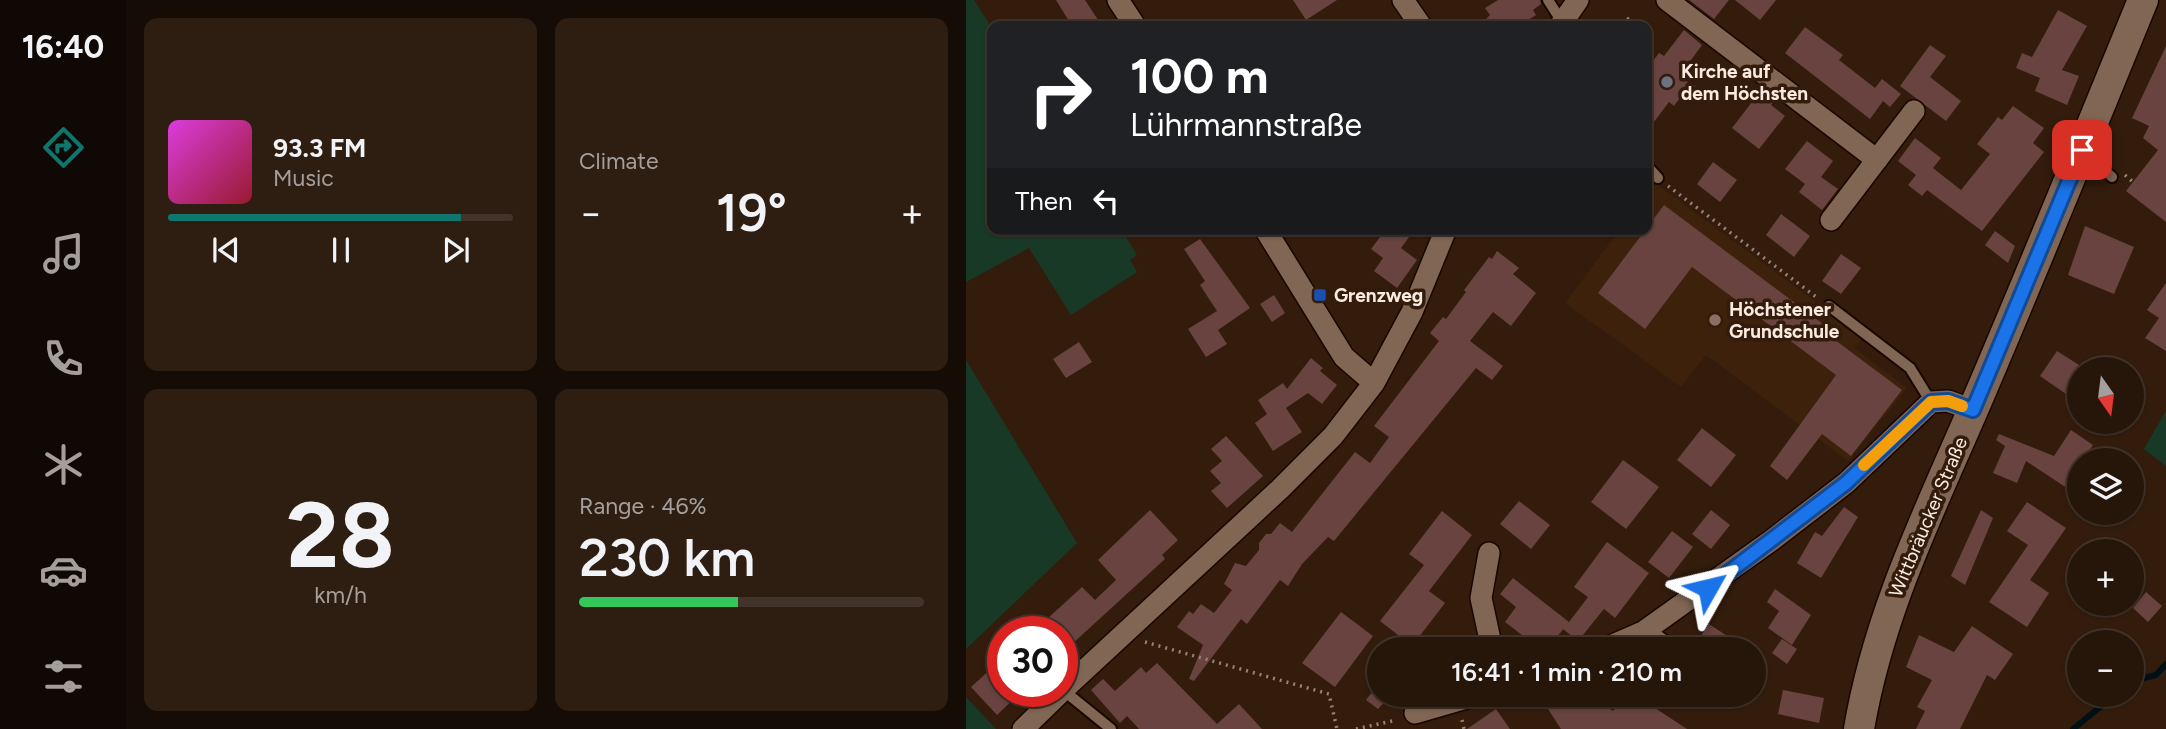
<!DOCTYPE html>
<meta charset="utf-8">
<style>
body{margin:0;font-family:Figtree,sans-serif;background:#2e1e12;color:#f1f3f6;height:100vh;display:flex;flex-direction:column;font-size:26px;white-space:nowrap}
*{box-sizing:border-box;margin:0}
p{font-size:23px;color:#a49f9c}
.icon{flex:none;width:38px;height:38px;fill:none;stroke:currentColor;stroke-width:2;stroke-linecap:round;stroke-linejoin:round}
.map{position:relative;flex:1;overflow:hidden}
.side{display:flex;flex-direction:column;gap:18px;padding:18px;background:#150c05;width:840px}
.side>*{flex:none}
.top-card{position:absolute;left:21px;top:21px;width:665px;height:214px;border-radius:14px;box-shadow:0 2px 5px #0004,0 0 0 2px #42342a;background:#202124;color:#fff;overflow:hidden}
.needle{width:46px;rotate:166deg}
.tools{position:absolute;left:1101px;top:357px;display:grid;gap:14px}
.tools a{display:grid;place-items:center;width:77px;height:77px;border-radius:50%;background:#261509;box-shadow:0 2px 5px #0004,0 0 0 2px #42342a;font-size:35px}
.speed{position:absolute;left:21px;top:616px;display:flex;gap:14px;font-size:35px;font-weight:700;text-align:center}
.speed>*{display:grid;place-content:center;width:91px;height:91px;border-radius:50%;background:#261509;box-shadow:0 2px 5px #0004,0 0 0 2px #42342a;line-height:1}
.speed .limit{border:10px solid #d22;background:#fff;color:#111}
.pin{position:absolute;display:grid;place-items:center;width:60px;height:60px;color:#fff;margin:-30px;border-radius:14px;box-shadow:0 4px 10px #0006}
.me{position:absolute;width:77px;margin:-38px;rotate:53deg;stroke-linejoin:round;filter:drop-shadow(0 0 5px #0008)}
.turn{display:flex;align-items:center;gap:24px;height:147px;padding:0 28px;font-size:32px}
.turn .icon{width:91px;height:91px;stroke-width:2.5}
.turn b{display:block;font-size:49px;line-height:60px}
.then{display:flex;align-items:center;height:66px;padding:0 28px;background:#0003;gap:14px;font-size:26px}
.big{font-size:52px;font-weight:600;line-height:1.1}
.side .card{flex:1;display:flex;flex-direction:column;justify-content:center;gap:10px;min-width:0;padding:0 24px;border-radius:14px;background:#2e1e12}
.side .dial{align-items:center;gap:0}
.dial b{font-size:91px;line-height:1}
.song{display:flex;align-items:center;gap:21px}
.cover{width:84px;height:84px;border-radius:10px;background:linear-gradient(135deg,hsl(300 70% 55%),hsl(350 70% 35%))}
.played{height:7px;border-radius:4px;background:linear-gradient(90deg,#0f766e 85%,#42342a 85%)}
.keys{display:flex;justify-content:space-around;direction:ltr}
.heat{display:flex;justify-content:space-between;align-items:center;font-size:38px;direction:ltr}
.charge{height:10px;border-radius:5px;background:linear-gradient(90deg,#34c759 46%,#42342a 0)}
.side .tiles{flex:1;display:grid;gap:18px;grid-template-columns:repeat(2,1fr)}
.trip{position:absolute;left:401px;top:637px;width:399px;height:70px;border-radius:35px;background:#261509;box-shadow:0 2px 5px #0004,0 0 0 2px #42342a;font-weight:600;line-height:70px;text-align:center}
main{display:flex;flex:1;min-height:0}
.menu{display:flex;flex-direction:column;width:126px;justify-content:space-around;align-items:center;background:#0f0804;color:#a49f9c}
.menu .icon{width:49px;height:49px}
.menu .active{color:#0f766e}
.menu b{font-size:32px;color:#f1f3f6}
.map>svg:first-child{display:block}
.built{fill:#3d210b}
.green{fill:#193927}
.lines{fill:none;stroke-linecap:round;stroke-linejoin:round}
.stream{stroke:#001017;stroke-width:6}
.building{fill:#684340}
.lane-casing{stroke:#190600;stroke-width:14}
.street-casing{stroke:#190600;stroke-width:24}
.secondary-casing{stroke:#190600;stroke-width:33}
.path{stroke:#978376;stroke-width:3.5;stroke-dasharray:2 5;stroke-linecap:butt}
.lane{stroke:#816654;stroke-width:10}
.street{stroke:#816654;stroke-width:21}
.secondary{stroke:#816654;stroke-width:30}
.route-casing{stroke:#114b97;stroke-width:18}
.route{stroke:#1a73e8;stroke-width:12}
.slow{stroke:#f59e0b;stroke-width:12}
.worship-dot{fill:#6b7280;stroke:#331c0c;stroke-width:2.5}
.transit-dot{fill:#1a4fb4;stroke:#331c0c;stroke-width:2.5}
.education-dot{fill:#8d6e63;stroke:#331c0c;stroke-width:2.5}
.labels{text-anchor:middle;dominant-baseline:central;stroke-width:7;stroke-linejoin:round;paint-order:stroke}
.poi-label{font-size:19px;font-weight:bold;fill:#fbeae0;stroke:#331c0c;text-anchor:start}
.street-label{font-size:19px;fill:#fbeae0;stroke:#331c0c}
</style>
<main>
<nav class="menu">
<b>16:40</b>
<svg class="icon active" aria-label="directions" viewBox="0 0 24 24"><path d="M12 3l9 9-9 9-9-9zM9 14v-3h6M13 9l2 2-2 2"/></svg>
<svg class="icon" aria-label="music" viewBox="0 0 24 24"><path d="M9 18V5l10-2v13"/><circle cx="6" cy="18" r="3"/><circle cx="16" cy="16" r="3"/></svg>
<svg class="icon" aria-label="phone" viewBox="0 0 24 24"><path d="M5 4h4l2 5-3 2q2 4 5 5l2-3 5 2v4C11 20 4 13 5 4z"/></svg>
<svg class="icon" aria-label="climate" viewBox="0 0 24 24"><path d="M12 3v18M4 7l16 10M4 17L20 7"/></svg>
<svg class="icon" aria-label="car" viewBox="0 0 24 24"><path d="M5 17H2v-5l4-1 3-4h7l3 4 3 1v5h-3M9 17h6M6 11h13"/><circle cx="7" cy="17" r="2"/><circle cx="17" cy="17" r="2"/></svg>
<svg class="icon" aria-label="filters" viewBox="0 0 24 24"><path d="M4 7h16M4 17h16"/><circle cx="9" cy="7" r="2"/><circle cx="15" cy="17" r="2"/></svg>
</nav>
<section class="side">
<div class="tiles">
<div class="card">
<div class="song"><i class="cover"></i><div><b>93.3 FM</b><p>Music</p></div></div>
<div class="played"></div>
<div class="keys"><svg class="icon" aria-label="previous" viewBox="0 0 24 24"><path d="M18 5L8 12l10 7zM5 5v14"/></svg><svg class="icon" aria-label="pause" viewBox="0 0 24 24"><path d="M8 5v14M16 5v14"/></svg><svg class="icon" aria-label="next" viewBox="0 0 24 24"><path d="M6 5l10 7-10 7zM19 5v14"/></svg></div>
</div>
<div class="card"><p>Climate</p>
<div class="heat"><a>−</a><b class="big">19°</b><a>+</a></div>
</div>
<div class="card dial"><b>28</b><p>km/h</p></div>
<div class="card"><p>Range · 46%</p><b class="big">230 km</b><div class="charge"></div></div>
</div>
</section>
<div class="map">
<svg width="1200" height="729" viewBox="0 0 1200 729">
<rect width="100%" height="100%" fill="#331c0c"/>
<path class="built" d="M689,183L897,337L888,348L941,388L882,461L740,355L715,387L599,303L654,229H681V194Z"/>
<path class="green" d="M0,0H8L26,28V229H155L171,255L164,260L171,272L105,315L63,248L0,282Z
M0,360L111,543L0,649Z
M1200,411V466L1178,449Z
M0,697L30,729H0Z"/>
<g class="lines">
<path class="stream" d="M1166,681L1190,675L1200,664
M1107,729L1149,695"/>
</g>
<path class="building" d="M90,0H119L136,26H106Z
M327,0H371L340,20Z
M532,0H574L575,4L567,10L570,15L552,26H513L524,15L519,8Z
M723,0H763L748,19Z
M769,0H810L794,20Z
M1092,10L1121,26L1096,70L1113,76L1101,105L1069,91L1074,78L1050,68L1056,53L1066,57Z
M839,27L877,55L873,60L909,88L916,79L935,94L924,107L917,101L904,119L819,53Z
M718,30L736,45L717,71L722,75L719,80L724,84L708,106L703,102L681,131V69L693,53L698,56Z
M964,45L980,56L964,77L995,101L980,121L934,86Z
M1200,46V222L1160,191L1192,150L1177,138L1183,126L1166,118Z
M796,89L810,99L805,105L819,116L793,149L766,128Z
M1047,106L1078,128L1067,143L1078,152L1016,231L961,190L956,196L942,185L950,175L932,161L949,138L975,158L967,168L995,190L1024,154L1011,144L1032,117L1036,120Z
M841,141L867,161L855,177L872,189L856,210L833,192L839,184L819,169Z
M747,162L771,180L754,202L731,184Z
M698,205L857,324L853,328L936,390L885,456L856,434L821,480L804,466L870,375L726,267L679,329L632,293Z
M815,214L844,236L828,257L800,235Z
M1119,226L1168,247L1148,294L1102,275Z
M420,229H449L435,248L451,260L431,288L408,271L417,258L405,249Z
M1029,231L1049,246L1042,263L1019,245Z
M234,239L284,308L252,330L261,344L240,357L222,329L251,311L234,285L239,281L218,249Z
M531,251L553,268L547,274L570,293L545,326L527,312L504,341L537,366L526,380L510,368L368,541L362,537L336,564L322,586L314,580L281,624L275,619L228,681L223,679L237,645L211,627L223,611L227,614L235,604L248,613L266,590L258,584L269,563L280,566L293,550V543L300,534H305L314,523L326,532L389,452L404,463L423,437L408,426L473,341L464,333L477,317L480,319L500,292L498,290L523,257L526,259Z
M875,254L895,268L875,294L856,281Z
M1200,283V351L1179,338L1193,318L1181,310Z
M308,295L319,313L306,322L294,304Z
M113,342L126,362L100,378L87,359Z
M1091,351L1113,365V403L1074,376Z
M345,358L357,368L354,371L371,385L356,404L342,393L320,408L336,432L307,451L289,423L301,414L292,400L317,383L321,389Z
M736,428L770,455L745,487L711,460Z
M1105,430L1127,445L1117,460H1113V496L1060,461L1051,483L1027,473L1039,446L1030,440L1033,434L1088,456Z
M260,436L297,476L261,508L245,491L255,483L244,471L256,461L245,449Z
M657,460L693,487L660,529L625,502Z
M553,501L584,525L565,549L534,524Z
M1061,502L1100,528L1064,580L1083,593L1061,627L1023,602L1062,545L1041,531Z
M878,507L892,517L855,578L831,563L849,532L856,536Z
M184,510L212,540L196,555L199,559L105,645L96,632L81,619L116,587L129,600L150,580L132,560Z
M745,510L764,525L745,549L726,534Z
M1015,510L1027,518L999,585L985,576Z
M476,511L506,535L463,591L479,603L446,646L414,621L458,565L443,554Z
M706,531L727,547L703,578L682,562Z
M641,542L683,573L649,618L638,609L612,641L597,629L599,627L581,649H574L539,622L550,607L534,594L547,578L603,622L622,597L608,587Z
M809,589L845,615L826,645L802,628L813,611L801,602Z
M1180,592L1196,606L1182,622L1167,608Z
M375,612L407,636L369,687L336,663Z
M743,624L781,649H726Z
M1006,626L1047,654L1029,680L1021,675L994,729H950L959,711L951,707L966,680L940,667L953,635L988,652Z
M816,639L831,649L821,664L806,653Z
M37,658V691H56L31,715L5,687Z
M191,663L251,724L273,704L296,729H173L161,716L154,723L125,690L137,679L149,691L175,667L180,673Z
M411,686L413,695L424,696L412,709L400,700Z
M817,690L858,698L853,723L812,714Z
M602,695H623L647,711L658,695H698L689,708L721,729H595L582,709Z
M530,709L544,729H501Z"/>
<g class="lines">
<g class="lane-casing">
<path id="lane" d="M582,0L596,22
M1118,152L1146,177
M681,166L692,178
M863,306L944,368L965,402
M97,690L145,729"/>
</g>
<g class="street-casing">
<path id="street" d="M152,0L169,26
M437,0L455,26
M701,0L911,160
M594,26L612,0
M865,220L948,111
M299,229L378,357L408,383
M523,553L515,598L526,649
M677,632L702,649
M638,649L677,632L806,540L880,483L965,402L982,401L1007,410
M96,691L314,489L367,436L408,383L446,312L480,229
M449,713L511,695
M57,729L96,691"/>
</g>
<g class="secondary-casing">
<path id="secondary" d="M893,729C913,610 966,506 1013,396C1069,265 1123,132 1177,0"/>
</g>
<path class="path" d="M661,18L671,26
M681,34L686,38
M720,67C734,78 726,83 725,97
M1159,175L1167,182
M702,186L853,299
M179,642L363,694L371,729
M496,720L498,729
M390,729L431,720"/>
<use href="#lane" class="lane"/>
<use href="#street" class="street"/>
<use href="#secondary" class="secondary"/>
</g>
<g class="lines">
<g class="route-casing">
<path id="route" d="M742,588L880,483L965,402L982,401L1007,410L1116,150"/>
</g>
<use href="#route" class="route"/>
<path class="slow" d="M898,465L965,402L982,401L996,406"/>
</g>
<circle class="worship-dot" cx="701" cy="82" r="7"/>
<rect class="transit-dot" x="347" y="288" width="14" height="14" rx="3.5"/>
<circle class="education-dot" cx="749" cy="320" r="7"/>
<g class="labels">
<g class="poi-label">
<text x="715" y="71">Kirche auf<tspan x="715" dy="22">dem Höchsten</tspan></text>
<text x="368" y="295">Grenzweg</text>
<text x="763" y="309">Höchstener<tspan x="763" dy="22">Grundschule</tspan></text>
</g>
<g class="street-label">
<text transform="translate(962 517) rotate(-67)">Wittbräucker Straße</text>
</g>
</g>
</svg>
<div class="tools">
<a><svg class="needle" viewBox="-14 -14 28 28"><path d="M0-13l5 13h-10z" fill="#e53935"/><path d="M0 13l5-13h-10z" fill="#a49f9c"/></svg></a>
<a><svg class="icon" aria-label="layers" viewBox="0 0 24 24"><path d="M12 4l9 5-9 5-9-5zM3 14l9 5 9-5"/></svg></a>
<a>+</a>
<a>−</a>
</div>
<div class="speed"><div class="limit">30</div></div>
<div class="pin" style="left:1116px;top:150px;background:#d93025"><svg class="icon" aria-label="arrive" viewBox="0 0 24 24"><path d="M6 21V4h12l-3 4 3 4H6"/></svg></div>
<svg class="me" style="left:742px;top:588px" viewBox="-20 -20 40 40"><path d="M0-17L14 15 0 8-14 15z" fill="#1a73e8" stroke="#fff" stroke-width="4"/></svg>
<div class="trip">16:41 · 1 min · 210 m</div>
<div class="top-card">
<div class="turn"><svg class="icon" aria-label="right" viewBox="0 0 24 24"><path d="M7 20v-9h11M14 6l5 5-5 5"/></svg><div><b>100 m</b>Lührmannstraße</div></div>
<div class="then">Then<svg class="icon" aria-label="left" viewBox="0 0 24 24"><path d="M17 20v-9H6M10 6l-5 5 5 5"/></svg></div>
</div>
</div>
</main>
